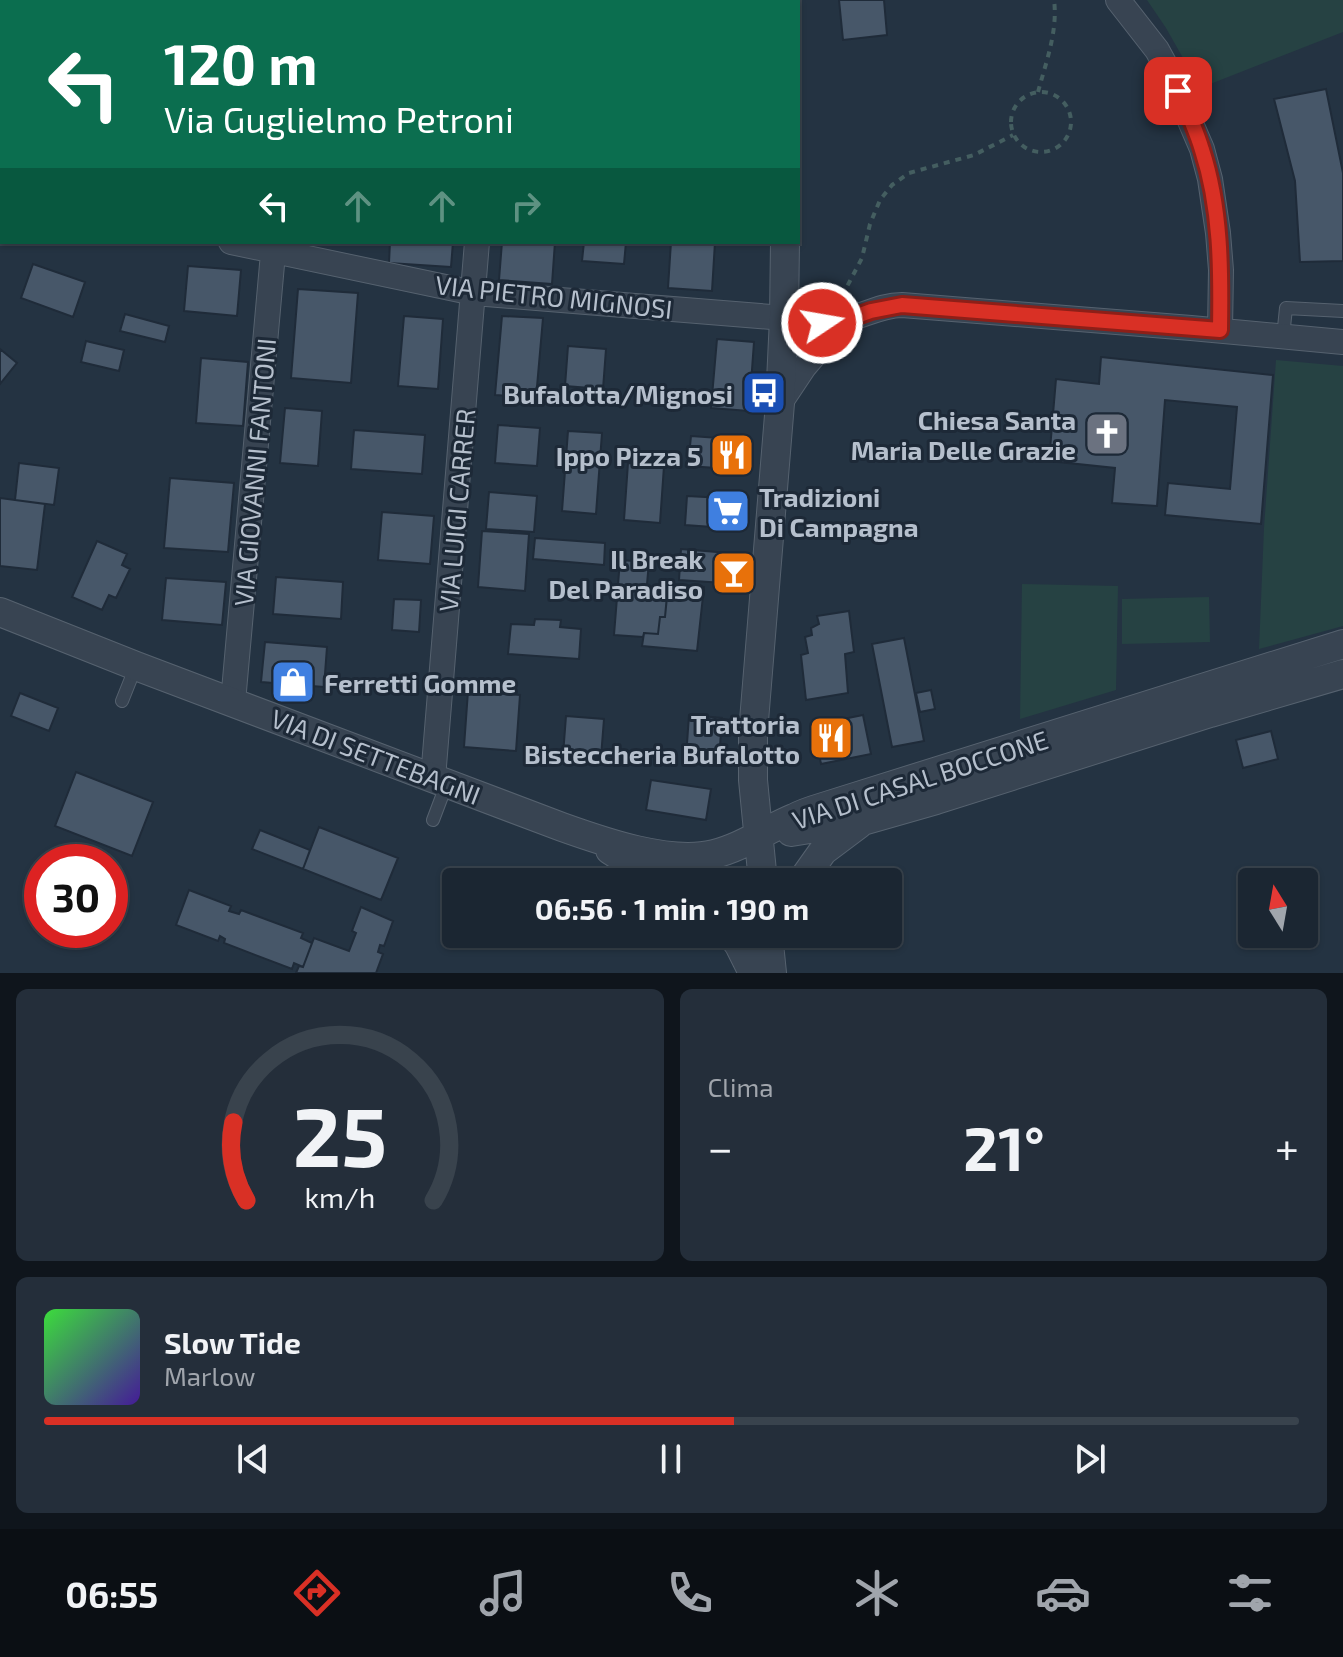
<!DOCTYPE html>
<html lang="it">
<meta charset="utf-8">
<style>
body{margin:0;font-family:"Exo 2",sans-serif;background:#242e3a;color:#f1f3f6;height:100vh;display:flex;flex-direction:column;font-size:30px;white-space:nowrap}
*{box-sizing:border-box;margin:0}
p{font-size:26px;color:#a0a5ac}
.icon{flex:none;width:44px;height:44px;fill:none;stroke:currentColor;stroke-width:2;stroke-linecap:round;stroke-linejoin:round}
.map{position:relative;height:973px;overflow:hidden}
.side{display:flex;flex-direction:column;gap:16px;padding:16px;background:#0f151c;flex:1}
.side>*{flex:none}
.hud{position:absolute;left:0px;top:0px;width:800px;height:244px;box-shadow:0 2px 6px #0004,0 0 0 2px #39434d;background:#0b6e4f;color:#fff;overflow:hidden}
.needle{width:52px;rotate:349deg}
.buttons{position:absolute;left:1238px;top:868px;display:grid;gap:16px}
.buttons a{display:grid;place-items:center;width:80px;height:80px;border-radius:8px;background:#1b2632;box-shadow:0 2px 6px #0004,0 0 0 2px #39434d;font-size:40px}
.speed{position:absolute;left:24px;top:844px;display:flex;gap:16px;font-size:40px;font-weight:700;text-align:center}
.speed>*{display:grid;place-content:center;width:104px;height:104px;border-radius:50%;background:#1b2632;box-shadow:0 2px 6px #0004,0 0 0 2px #39434d;line-height:1}
.speed .limit{border:12px solid #d22;background:#fff;color:#111}
.pin{position:absolute;display:grid;place-items:center;width:68px;height:68px;color:#fff;margin:-34px;border-radius:16px;box-shadow:0 4px 12px #0006}
.me{position:absolute;width:88px;margin:-44px;rotate:78deg;stroke-linejoin:round;filter:drop-shadow(0 0 6px #0008)}
.turn{display:flex;align-items:center;gap:28px;height:168px;padding:0 32px;font-size:36px}
.turn .icon{width:104px;height:104px;stroke-width:2.5}
.turn b{display:block;font-size:56px;line-height:68px}
.lanes{display:flex;align-items:center;height:76px;padding:0 32px;background:#0003;justify-content:center;gap:40px;direction:ltr}
.lanes .off{opacity:.35}
.big{font-size:60px;font-weight:700;line-height:1.1}
.side .widget{flex:1;display:flex;flex-direction:column;justify-content:center;gap:12px;min-width:0;padding:0 28px;border-radius:12px;background:#242e3a}
.side .dial{align-items:center;gap:0}
.dial svg{height:208px;overflow:visible;fill:none;stroke:#39434d;stroke-width:7;stroke-linecap:round;text-anchor:middle}
.dial text{fill:#f1f3f6;stroke:none}
.song{display:flex;align-items:center;gap:24px}
.cover{width:96px;height:96px;border-radius:12px;background:linear-gradient(135deg,hsl(120 70% 55%),hsl(260 70% 35%))}
.played{height:8px;border-radius:4px;background:linear-gradient(90deg,#d93025 55%,#39434d 55%)}
.keys{display:flex;justify-content:space-around;direction:ltr}
.heat{display:flex;justify-content:space-between;align-items:center;font-size:44px;direction:ltr}
.side .tiles{flex:1;display:grid;gap:16px;grid-template-columns:1fr 1fr}
.widget:last-child{grid-column:span 2}
.trip{position:absolute;left:442px;top:868px;width:460px;height:80px;border-radius:8px;background:#1b2632;box-shadow:0 2px 6px #0004,0 0 0 2px #39434d;font-weight:700;line-height:80px;text-align:center}
.dock{display:flex;height:128px;justify-content:space-around;align-items:center;background:#0b0f14;color:#a0a5ac}
.dock .icon{width:56px;height:56px}
.dock .on{color:#d93025}
.dock b{font-size:36px;color:#f1f3f6}
.map>svg:first-child{display:block}
.green{fill:#264243}
.building{fill:#475769;stroke:#1f2b39;stroke-width:2}
.lines{fill:none;stroke-linecap:round;stroke-linejoin:round}
.service-casing{stroke:#56626f;stroke-width:14}
.minor-casing{stroke:#56626f;stroke-width:26}
.tertiary-casing{stroke:#56626f;stroke-width:30}
.path{stroke:#445e60;stroke-width:4;stroke-dasharray:6 6;stroke-linecap:butt}
.service{stroke:#384452;stroke-width:12}
.minor{stroke:#384452;stroke-width:24}
.tertiary{stroke:#384452;stroke-width:28}
.route-casing{stroke:#8d1f18;stroke-width:20}
.route{stroke:#d93025;stroke-width:14}
.labels{text-anchor:middle;dominant-baseline:central;stroke-width:6;stroke-linejoin:round;paint-order:stroke}
.street-label{font-size:26px;fill:#b5bfcc;stroke:#1d2937}
.poi-label{font-size:26px;font-weight:bold;fill:#b5bfcc;stroke:#1d2937;text-anchor:end}
</style>
<div class="map">
<svg width="1343" height="973" viewBox="0 0 1343 973">
<rect width="100%" height="100%" fill="#243342"/>
<path class="green" d="M1147,0H1343V32L1200,88L1166,28Z
M1276,360L1343,366V626L1259,649L1264,528Z
M1022,584L1118,586L1116,690L1020,719Z
M1209,597L1210,642L1122,644V599Z"/>
<path class="building" d="M64,0H115V2H63Z
M186,0H241V2H185Z
M526,0H577V2H526Z
M602,0H667V2H602Z
M694,0H752V2H694Z
M839,0H884L887,35L843,40Z
M1326,89L1343,173V261L1300,262L1295,181L1274,99Z
M390,242H453L451,267L389,263Z
M502,242H555L552,284L499,280Z
M584,242H626L624,264L582,261Z
M671,242H715L712,291L668,288Z
M33,264L85,282L73,317L21,298Z
M188,266L241,270L237,316L184,311Z
M298,289L358,293L351,383L291,378Z
M125,314L169,326L165,342L120,331Z
M404,316L443,319L438,389L398,386Z
M502,316L543,318L536,398L495,395Z
M717,339L754,342L749,411L711,408Z
M86,341L124,350L119,371L81,362Z
M568,346L606,349L603,389L565,386Z
M0,349L17,363L0,384Z
M1101,357L1273,375L1261,524L1165,515L1168,483L1230,489L1237,407L1165,400L1157,506L1112,503L1115,468L1049,461L1056,379L1099,384Z
M201,358L248,362L243,426L196,423Z
M285,408L322,411L318,466L280,463Z
M498,425L540,428L537,466L495,463Z
M354,430L425,435L422,474L351,469Z
M568,431L602,433L596,514L562,511Z
M691,436L747,440L745,470L688,466Z
M19,463L59,468L54,505L15,500Z
M628,463L664,466L660,523L624,520Z
M170,478L234,483L228,552L164,548Z
M489,492L537,496L534,532L486,529Z
M687,496L742,499L740,529L685,525Z
M0,498L45,504L37,570L0,566Z
M382,512L434,516L430,564L378,560Z
M482,531L529,534L525,591L478,587Z
M535,538L605,543L604,565L533,559Z
M97,541L127,554L122,565L130,569L116,598L109,595L102,610L72,597Z
M681,549L741,554L739,584L679,580Z
M620,560L649,562L646,595L667,597L665,617H660L658,634L644,633L643,637L614,635Z
M276,577L343,582L341,619L273,614Z
M166,578L226,582L222,625L162,620Z
M668,584L704,587L697,651L642,646L644,633L658,634L660,617H665Z
M394,599L421,600L419,632L392,630Z
M849,611L854,652L845,654L848,693L806,700L801,655L808,653L805,637L812,635L811,628L819,624L817,616Z
M535,619L561,620L560,627L581,629L579,659L508,654L511,624L534,625Z
M904,638L924,741L892,747L872,644Z
M265,642L327,647L324,687L261,682Z
M931,690L935,709L920,712L916,693Z
M468,691L520,695L516,751L464,747Z
M20,693L58,708L49,731L11,716Z
M689,715L722,718L719,760L686,758Z
M863,715L871,754L821,764L813,725Z
M566,716L604,719L601,757L563,755Z
M1271,731L1278,759L1243,768L1236,740Z
M76,772L153,802L132,856L55,826Z
M651,780L711,789L706,820L646,810Z
M319,827L398,858L381,900L303,869Z
M260,830L310,850L303,869L252,849Z
M189,890L231,906L229,911L239,914L241,910L303,933L301,938L312,943L303,967L294,963L292,969L224,943L225,939L220,936L218,941L176,925Z
M361,907L393,921L384,946L380,945L378,952L383,954L376,973H296L299,966L303,967L314,938L349,951L356,933L352,931Z"/>
<g class="lines">
<g class="service-casing">
<path id="service" d="M1283,337L1286,308L1343,311
M122,701L136,666
M433,820L447,783"/>
</g>
<g class="minor-casing">
<path id="minor" d="M1118,0L1157,50L1169,72L1202,149L1210,179L1218,233L1221,270L1220,330
M292,2V0
M493,2V0
M231,242L474,293L784,318C803,321 822,325 841,321C862,317 880,305 902,305L1191,328L1343,342
M780,403L804,367L843,321
M233,702L274,242
M433,778L477,242"/>
</g>
<g class="tertiary-casing">
<path id="tertiary" d="M778,0V2
M0,612L136,666L562,827C604,842 670,865 714,854C743,847 767,829 794,818C803,813 813,810 823,807L1343,644
M791,832L866,820L936,800L1210,713L1343,674
M610,850L660,882
M763,882L753,780V733L780,403L784,318L785,242
M801,882L823,851L859,824
M731,934L739,945L753,973
M768,934L772,973"/>
</g>
<path class="path" d="M1011 122a30 30 0 1 1 60 0a30 30 0 1 1-60 0Z
M1038,92C1046,62 1058,31 1054,0
M842,296L862,258L870,224L880,200L892,185L909,173L974,155L1013,135"/>
<use href="#service" class="service"/>
<use href="#minor" class="minor"/>
<use href="#tertiary" class="tertiary"/>
</g>
<g class="lines">
<g class="route-casing">
<path id="route" d="M822,323L843,321L871,311L902,305L1220,330C1221,270 1221,208 1202,150C1196,130 1187,110 1178,91"/>
</g>
<use href="#route" class="route"/>
</g>
<defs>
<g id="bus-square" transform="scale(2.3)"><rect x="-9" y="-9" width="18" height="18" rx="4" fill="#1a4fb4" stroke="#1d2937"/><path d="M-5-6H5V4H4V6H2V4H-2V6H-4V4H-5ZM-3.5-4V0h7V-4ZM-3.5 1.2v1.5H-2V1.2ZM2 1.2v1.5H3.5V1.2Z" fill="#fff"/></g>
<g id="church-square" transform="scale(2.3)"><rect x="-9" y="-9" width="18" height="18" rx="4" fill="#6b7280" stroke="#1d2937"/><path d="M-1.2-6h2.4v3.5h3.3v2.4h-3.3V6h-2.4V-.1h-3.3v-2.4h3.3Z" fill="#fff"/></g>
<g id="restaurant-square" transform="scale(2.3)"><rect x="-9" y="-9" width="18" height="18" rx="4" fill="#e8710a" stroke="#1d2937"/><path d="M-5-6h1v4h1v-4h1v4h1v-4h1v5L-1.5 .5V6h-2V.5L-5-1ZM5-6V6H3V1.5H1.5Q1.5-4 5-6Z" fill="#fff"/></g>
<g id="supermarket-square" transform="scale(2.3)"><rect x="-9" y="-9" width="18" height="18" rx="4" fill="#3f7fe0" stroke="#1d2937"/><path d="M-6-5.5h2.5l.6 2H6L4.5 2H-2.5L-4.4-4H-6ZM-1.5 3.2a1.3 1.3 0 1 0 .1 0ZM3 3.2a1.3 1.3 0 1 0 .1 0Z" fill="#fff"/></g>
<g id="bar-square" transform="scale(2.3)"><rect x="-9" y="-9" width="18" height="18" rx="4" fill="#e8710a" stroke="#1d2937"/><path d="M-6-5H6L.8 .8V4.5H3.5V6h-7V4.5H-.8V.8Z" fill="#fff"/></g>
<g id="shop-square" transform="scale(2.3)"><rect x="-9" y="-9" width="18" height="18" rx="4" fill="#3f7fe0" stroke="#1d2937"/><path d="M-5-2.5h2.3a2.7 3.5 0 0 1 5.4 0H5L5.5 6h-11ZM-1.5-2.5h3a1.5 2.3 0 0 0-3 0Z" fill="#fff"/></g>
</defs>
<g fill-rule="evenodd">
<use href="#bus-square" x="764" y="393"/>
<use href="#church-square" x="1107" y="434"/>
<use href="#restaurant-square" x="732" y="455"/>
<use href="#supermarket-square" x="728" y="511"/>
<use href="#bar-square" x="734" y="573"/>
<use href="#shop-square" x="293" y="682"/>
<use href="#restaurant-square" x="831" y="738"/>
</g>
<g class="labels">
<g class="street-label">
<text transform="translate(554 296) rotate(6)">VIA PIETRO MIGNOSI</text>
<text transform="translate(254 472) rotate(-85)">VIA GIOVANNI FANTONI</text>
<text transform="translate(456 510) rotate(-85)">VIA LUIGI CARRER</text>
<text transform="translate(376 756) rotate(21)">VIA DI SETTEBAGNI</text>
<text transform="translate(920 779) rotate(-18)">VIA DI CASAL BOCCONE</text>
</g>
<g class="poi-label">
<text x="733" y="393">Bufalotta/Mignosi</text>
<text x="1076" y="419">Chiesa Santa<tspan x="1076" dy="30">Maria Delle Grazie</tspan></text>
<text x="701" y="455">Ippo Pizza 5</text>
<text x="759" y="496" text-anchor="start">Tradizioni<tspan x="759" dy="30">Di Campagna</tspan></text>
<text x="703" y="558">Il Break<tspan x="703" dy="30">Del Paradiso</tspan></text>
<text x="324" y="682" text-anchor="start">Ferretti Gomme</text>
<text x="800" y="723">Trattoria<tspan x="800" dy="30">Bisteccheria Bufalotto</tspan></text>
</g>
</g>
</svg>
<div class="buttons">
<a><svg class="needle" viewBox="-14 -14 28 28"><path d="M0-13l5 13h-10z" fill="#e53935"/><path d="M0 13l5-13h-10z" fill="#a0a5ac"/></svg></a>
</div>
<div class="speed"><div class="limit">30</div></div>
<div class="pin" style="left:1178px;top:91px;background:#d93025"><svg class="icon" aria-label="arrive" viewBox="0 0 24 24"><path d="M6 21V4h12l-3 4 3 4H6"/></svg></div>
<svg class="me" style="left:822px;top:323px" viewBox="-20 -20 40 40"><circle r="17" fill="#d93025" stroke="#fff" stroke-width="3"/><path d="M0-11L8 9 0 5-8 9z" fill="#fff"/></svg>
<div class="trip">06:56 · 1 min · 190 m</div>
<div class="hud">
<div class="turn"><svg class="icon" aria-label="left" viewBox="0 0 24 24"><path d="M17 20v-9H6M10 6l-5 5 5 5"/></svg><div><b>120 m</b>Via Guglielmo Petroni</div></div>
<div class="lanes"><svg class="icon" aria-label="left" viewBox="0 0 24 24"><path d="M17 20v-9H6M10 6l-5 5 5 5"/></svg><svg class="icon off" aria-label="ahead" viewBox="0 0 24 24"><path d="M12 20V5M6 11l6-6 6 6"/></svg><svg class="icon off" aria-label="ahead" viewBox="0 0 24 24"><path d="M12 20V5M6 11l6-6 6 6"/></svg><svg class="icon off" aria-label="right" viewBox="0 0 24 24"><path d="M7 20v-9h11M14 6l5 5-5 5"/></svg></div>
</div>
</div>
<section class="side">
<div class="tiles">
<div class="widget dial"><svg viewBox="0 0 100 80">
<path d="M14 69A42 42 0 1 1 86 69"/>
<path d="M14 69A42 42 0 0 1 9 39" stroke="#d93025"/>
<text x="50" y="56" font-size="32" font-weight="700">25</text>
<text x="50" y="72" font-size="11">km/h</text>
</svg></div>
<div class="widget"><p>Clima</p>
<div class="heat"><a>−</a><b class="big">21°</b><a>+</a></div>
</div>
<div class="widget">
<div class="song"><i class="cover"></i><div><b>Slow Tide</b><p>Marlow</p></div></div>
<div class="played"></div>
<div class="keys"><svg class="icon" aria-label="previous" viewBox="0 0 24 24"><path d="M18 5L8 12l10 7zM5 5v14"/></svg><svg class="icon" aria-label="pause" viewBox="0 0 24 24"><path d="M8 5v14M16 5v14"/></svg><svg class="icon" aria-label="next" viewBox="0 0 24 24"><path d="M6 5l10 7-10 7zM19 5v14"/></svg></div>
</div>
</div>
</section>
<nav class="dock">
<b>06:55</b>
<svg class="icon on" aria-label="directions" viewBox="0 0 24 24"><path d="M12 3l9 9-9 9-9-9zM9 14v-3h6M13 9l2 2-2 2"/></svg>
<svg class="icon" aria-label="music" viewBox="0 0 24 24"><path d="M9 18V5l10-2v13"/><circle cx="6" cy="18" r="3"/><circle cx="16" cy="16" r="3"/></svg>
<svg class="icon" aria-label="phone" viewBox="0 0 24 24"><path d="M5 4h4l2 5-3 2q2 4 5 5l2-3 5 2v4C11 20 4 13 5 4z"/></svg>
<svg class="icon" aria-label="climate" viewBox="0 0 24 24"><path d="M12 3v18M4 7l16 10M4 17L20 7"/></svg>
<svg class="icon" aria-label="car" viewBox="0 0 24 24"><path d="M5 17H2v-5l4-1 3-4h7l3 4 3 1v5h-3M9 17h6M6 11h13"/><circle cx="7" cy="17" r="2"/><circle cx="17" cy="17" r="2"/></svg>
<svg class="icon" aria-label="filters" viewBox="0 0 24 24"><path d="M4 7h16M4 17h16"/><circle cx="9" cy="7" r="2"/><circle cx="15" cy="17" r="2"/></svg>
</nav>
